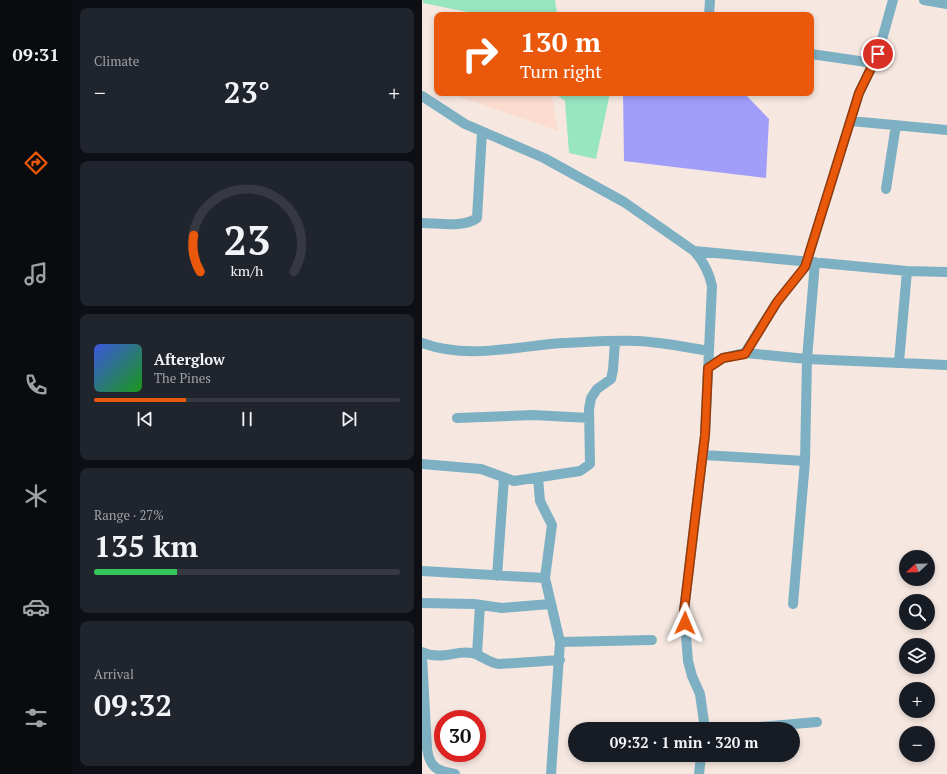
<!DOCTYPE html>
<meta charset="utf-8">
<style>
body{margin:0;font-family:"PT Serif",serif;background:#20242c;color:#f1f3f6;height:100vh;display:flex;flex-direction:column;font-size:15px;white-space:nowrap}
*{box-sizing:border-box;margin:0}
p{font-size:13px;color:#9ea1a6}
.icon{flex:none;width:22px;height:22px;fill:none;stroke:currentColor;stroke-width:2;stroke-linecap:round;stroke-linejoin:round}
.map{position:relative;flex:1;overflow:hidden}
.panel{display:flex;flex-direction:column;gap:8px;padding:8px;background:#0d0f14;width:350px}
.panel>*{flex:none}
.banner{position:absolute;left:12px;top:12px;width:380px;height:84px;border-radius:8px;box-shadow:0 2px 6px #0003;background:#ea580c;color:#fff;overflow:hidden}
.needle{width:26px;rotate:248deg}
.fabs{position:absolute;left:477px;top:550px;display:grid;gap:8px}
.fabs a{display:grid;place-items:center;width:36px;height:36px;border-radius:50%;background:#171b24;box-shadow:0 2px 6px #0003;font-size:20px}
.speed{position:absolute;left:12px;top:710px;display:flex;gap:8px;font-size:20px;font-weight:700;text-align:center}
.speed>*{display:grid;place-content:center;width:52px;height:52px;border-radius:50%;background:#171b24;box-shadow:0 2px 6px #0003;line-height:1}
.speed .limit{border:6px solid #d22;background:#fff;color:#111}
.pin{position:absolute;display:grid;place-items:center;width:34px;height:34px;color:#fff;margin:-17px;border:2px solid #fff;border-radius:50%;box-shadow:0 1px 4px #0007}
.me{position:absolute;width:44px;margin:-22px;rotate:1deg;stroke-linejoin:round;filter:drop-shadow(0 0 3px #0008)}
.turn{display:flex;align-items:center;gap:14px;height:84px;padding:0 20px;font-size:18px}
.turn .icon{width:52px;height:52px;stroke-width:2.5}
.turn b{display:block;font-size:28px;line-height:34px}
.big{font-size:30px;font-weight:800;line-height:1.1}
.panel .widget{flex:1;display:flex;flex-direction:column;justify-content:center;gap:6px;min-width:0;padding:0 14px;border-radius:8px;background:#20242c}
.panel .dial{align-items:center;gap:0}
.dial svg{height:104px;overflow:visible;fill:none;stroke:#363941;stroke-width:7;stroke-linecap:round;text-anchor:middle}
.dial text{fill:#f1f3f6;stroke:none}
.song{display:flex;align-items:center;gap:12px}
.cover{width:48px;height:48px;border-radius:6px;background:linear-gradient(135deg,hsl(230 70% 55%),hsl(120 70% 35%))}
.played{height:4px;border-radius:2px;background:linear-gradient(90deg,#ea580c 30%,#363941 30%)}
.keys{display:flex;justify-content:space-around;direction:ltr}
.heat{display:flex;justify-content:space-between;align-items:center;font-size:22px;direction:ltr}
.charge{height:6px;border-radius:3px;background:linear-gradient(90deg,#34c759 27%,#363941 0)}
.trip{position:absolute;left:146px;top:722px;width:232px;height:40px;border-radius:20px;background:#171b24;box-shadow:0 2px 6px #0003;font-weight:800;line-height:40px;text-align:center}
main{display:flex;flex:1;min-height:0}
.menu{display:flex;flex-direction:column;width:72px;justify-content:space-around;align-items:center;background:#090b0e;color:#9ea1a6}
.menu .icon{width:28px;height:28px}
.menu .current{color:#ea580c}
.menu b{font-size:18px;color:#f1f3f6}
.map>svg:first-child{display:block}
.built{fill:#fbdcce}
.water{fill:#a19efa}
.building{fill:#98e5c2}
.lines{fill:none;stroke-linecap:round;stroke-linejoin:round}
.minor{stroke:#7eb0c3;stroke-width:10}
.route-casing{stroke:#983908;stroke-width:10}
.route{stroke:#ea580c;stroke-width:7}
</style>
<main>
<nav class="menu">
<b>09:31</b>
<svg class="icon current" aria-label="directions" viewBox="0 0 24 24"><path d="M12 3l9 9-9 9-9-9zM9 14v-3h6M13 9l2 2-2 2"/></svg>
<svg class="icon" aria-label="music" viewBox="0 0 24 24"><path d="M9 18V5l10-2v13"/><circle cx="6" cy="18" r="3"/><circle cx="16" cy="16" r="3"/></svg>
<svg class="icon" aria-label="phone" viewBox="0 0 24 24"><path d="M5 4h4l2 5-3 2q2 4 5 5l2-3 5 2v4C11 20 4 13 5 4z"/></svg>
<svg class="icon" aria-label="climate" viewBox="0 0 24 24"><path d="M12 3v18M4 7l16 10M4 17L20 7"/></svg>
<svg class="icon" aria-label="car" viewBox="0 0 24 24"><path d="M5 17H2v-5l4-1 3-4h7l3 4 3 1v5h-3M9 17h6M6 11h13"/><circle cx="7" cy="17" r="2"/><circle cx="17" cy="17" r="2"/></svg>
<svg class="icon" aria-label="filters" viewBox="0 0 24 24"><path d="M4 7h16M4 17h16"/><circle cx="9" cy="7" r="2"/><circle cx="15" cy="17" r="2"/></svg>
</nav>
<section class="panel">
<div class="widget"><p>Climate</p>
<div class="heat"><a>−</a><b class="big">23°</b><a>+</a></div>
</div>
<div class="widget dial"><svg viewBox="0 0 100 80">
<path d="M14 69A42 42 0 1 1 86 69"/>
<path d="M14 69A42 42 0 0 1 9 41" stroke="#ea580c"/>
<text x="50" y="56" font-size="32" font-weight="700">23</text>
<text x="50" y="72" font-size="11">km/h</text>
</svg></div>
<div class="widget">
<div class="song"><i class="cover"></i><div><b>Afterglow</b><p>The Pines</p></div></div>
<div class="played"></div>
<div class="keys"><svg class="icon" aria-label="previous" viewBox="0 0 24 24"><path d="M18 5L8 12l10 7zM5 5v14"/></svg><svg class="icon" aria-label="pause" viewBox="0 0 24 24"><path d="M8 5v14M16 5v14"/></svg><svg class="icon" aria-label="next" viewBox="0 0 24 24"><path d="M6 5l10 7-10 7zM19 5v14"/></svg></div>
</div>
<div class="widget"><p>Range · 27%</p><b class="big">135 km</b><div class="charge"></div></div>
<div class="widget"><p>Arrival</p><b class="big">09:32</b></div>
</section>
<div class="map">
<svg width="525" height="774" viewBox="0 0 525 774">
<rect width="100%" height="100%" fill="#f6e8e1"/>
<path class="built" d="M37,93H129L136,131L36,96Z"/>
<path class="water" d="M201,93H322L347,119L344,178L202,161Z"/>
<path class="building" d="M1,0H133L135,13L144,15H60L1,3Z
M132,93H188L174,159L147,153L143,101Z"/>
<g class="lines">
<path class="minor" d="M502,0L525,4
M287,15L288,0
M389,54L451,63
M0,96L43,124L122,158L202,202L272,251C282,262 287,272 290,286L283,435L262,611L266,661L270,676L278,694L283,729
M429,121L525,130
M464,189L474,125
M0,223C16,223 42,228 55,218L60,132
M272,251L485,271L525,272
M0,343C46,360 94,346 141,343C165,342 191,340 215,341C239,342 263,347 287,351
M323,353L385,359L525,365
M477,362L485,271
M286,367L301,358L323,353L355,302L383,267L437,93L456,54L471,0
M35,418L111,415L167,418
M281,455L383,461
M0,464L59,469L92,481L158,471L168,464L167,409L169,398L175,389L189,379L191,370L193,342
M116,478L118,501L130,525L123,578L138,642L129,774
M0,571L123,578
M75,576L82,478
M0,603L52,604L80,608L128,604
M371,604L383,461L385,359L393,262
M138,642L230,640
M0,652C20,661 32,650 50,653C60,655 66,663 77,664L138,660
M55,654L58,605
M0,656L5,749C8,768 15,771 33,774
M313,729L395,722
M277,774L279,755"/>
</g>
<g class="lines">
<g class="route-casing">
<path id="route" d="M263,623L262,611L283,435L286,368L301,358L323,354L355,302L383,267L437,93L456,54"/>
</g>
<use href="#route" class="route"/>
</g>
</svg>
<div class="fabs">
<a><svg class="needle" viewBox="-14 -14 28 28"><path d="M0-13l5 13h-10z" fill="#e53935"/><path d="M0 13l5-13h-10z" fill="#9ea1a6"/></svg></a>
<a><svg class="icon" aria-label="search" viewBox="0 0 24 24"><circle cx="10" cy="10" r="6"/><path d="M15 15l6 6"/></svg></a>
<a><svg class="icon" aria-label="layers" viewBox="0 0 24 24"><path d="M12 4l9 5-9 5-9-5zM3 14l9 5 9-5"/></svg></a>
<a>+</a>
<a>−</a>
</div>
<div class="speed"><div class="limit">30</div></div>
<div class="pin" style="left:456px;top:54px;background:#d93025"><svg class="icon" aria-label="arrive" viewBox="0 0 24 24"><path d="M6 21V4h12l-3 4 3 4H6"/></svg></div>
<svg class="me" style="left:263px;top:623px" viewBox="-20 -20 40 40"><path d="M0-17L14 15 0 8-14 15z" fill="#ea580c" stroke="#fff" stroke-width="4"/></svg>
<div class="trip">09:32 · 1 min · 320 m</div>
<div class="banner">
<div class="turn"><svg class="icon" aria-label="right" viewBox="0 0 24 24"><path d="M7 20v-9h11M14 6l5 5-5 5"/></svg><div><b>130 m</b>Turn right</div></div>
</div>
</div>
</main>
